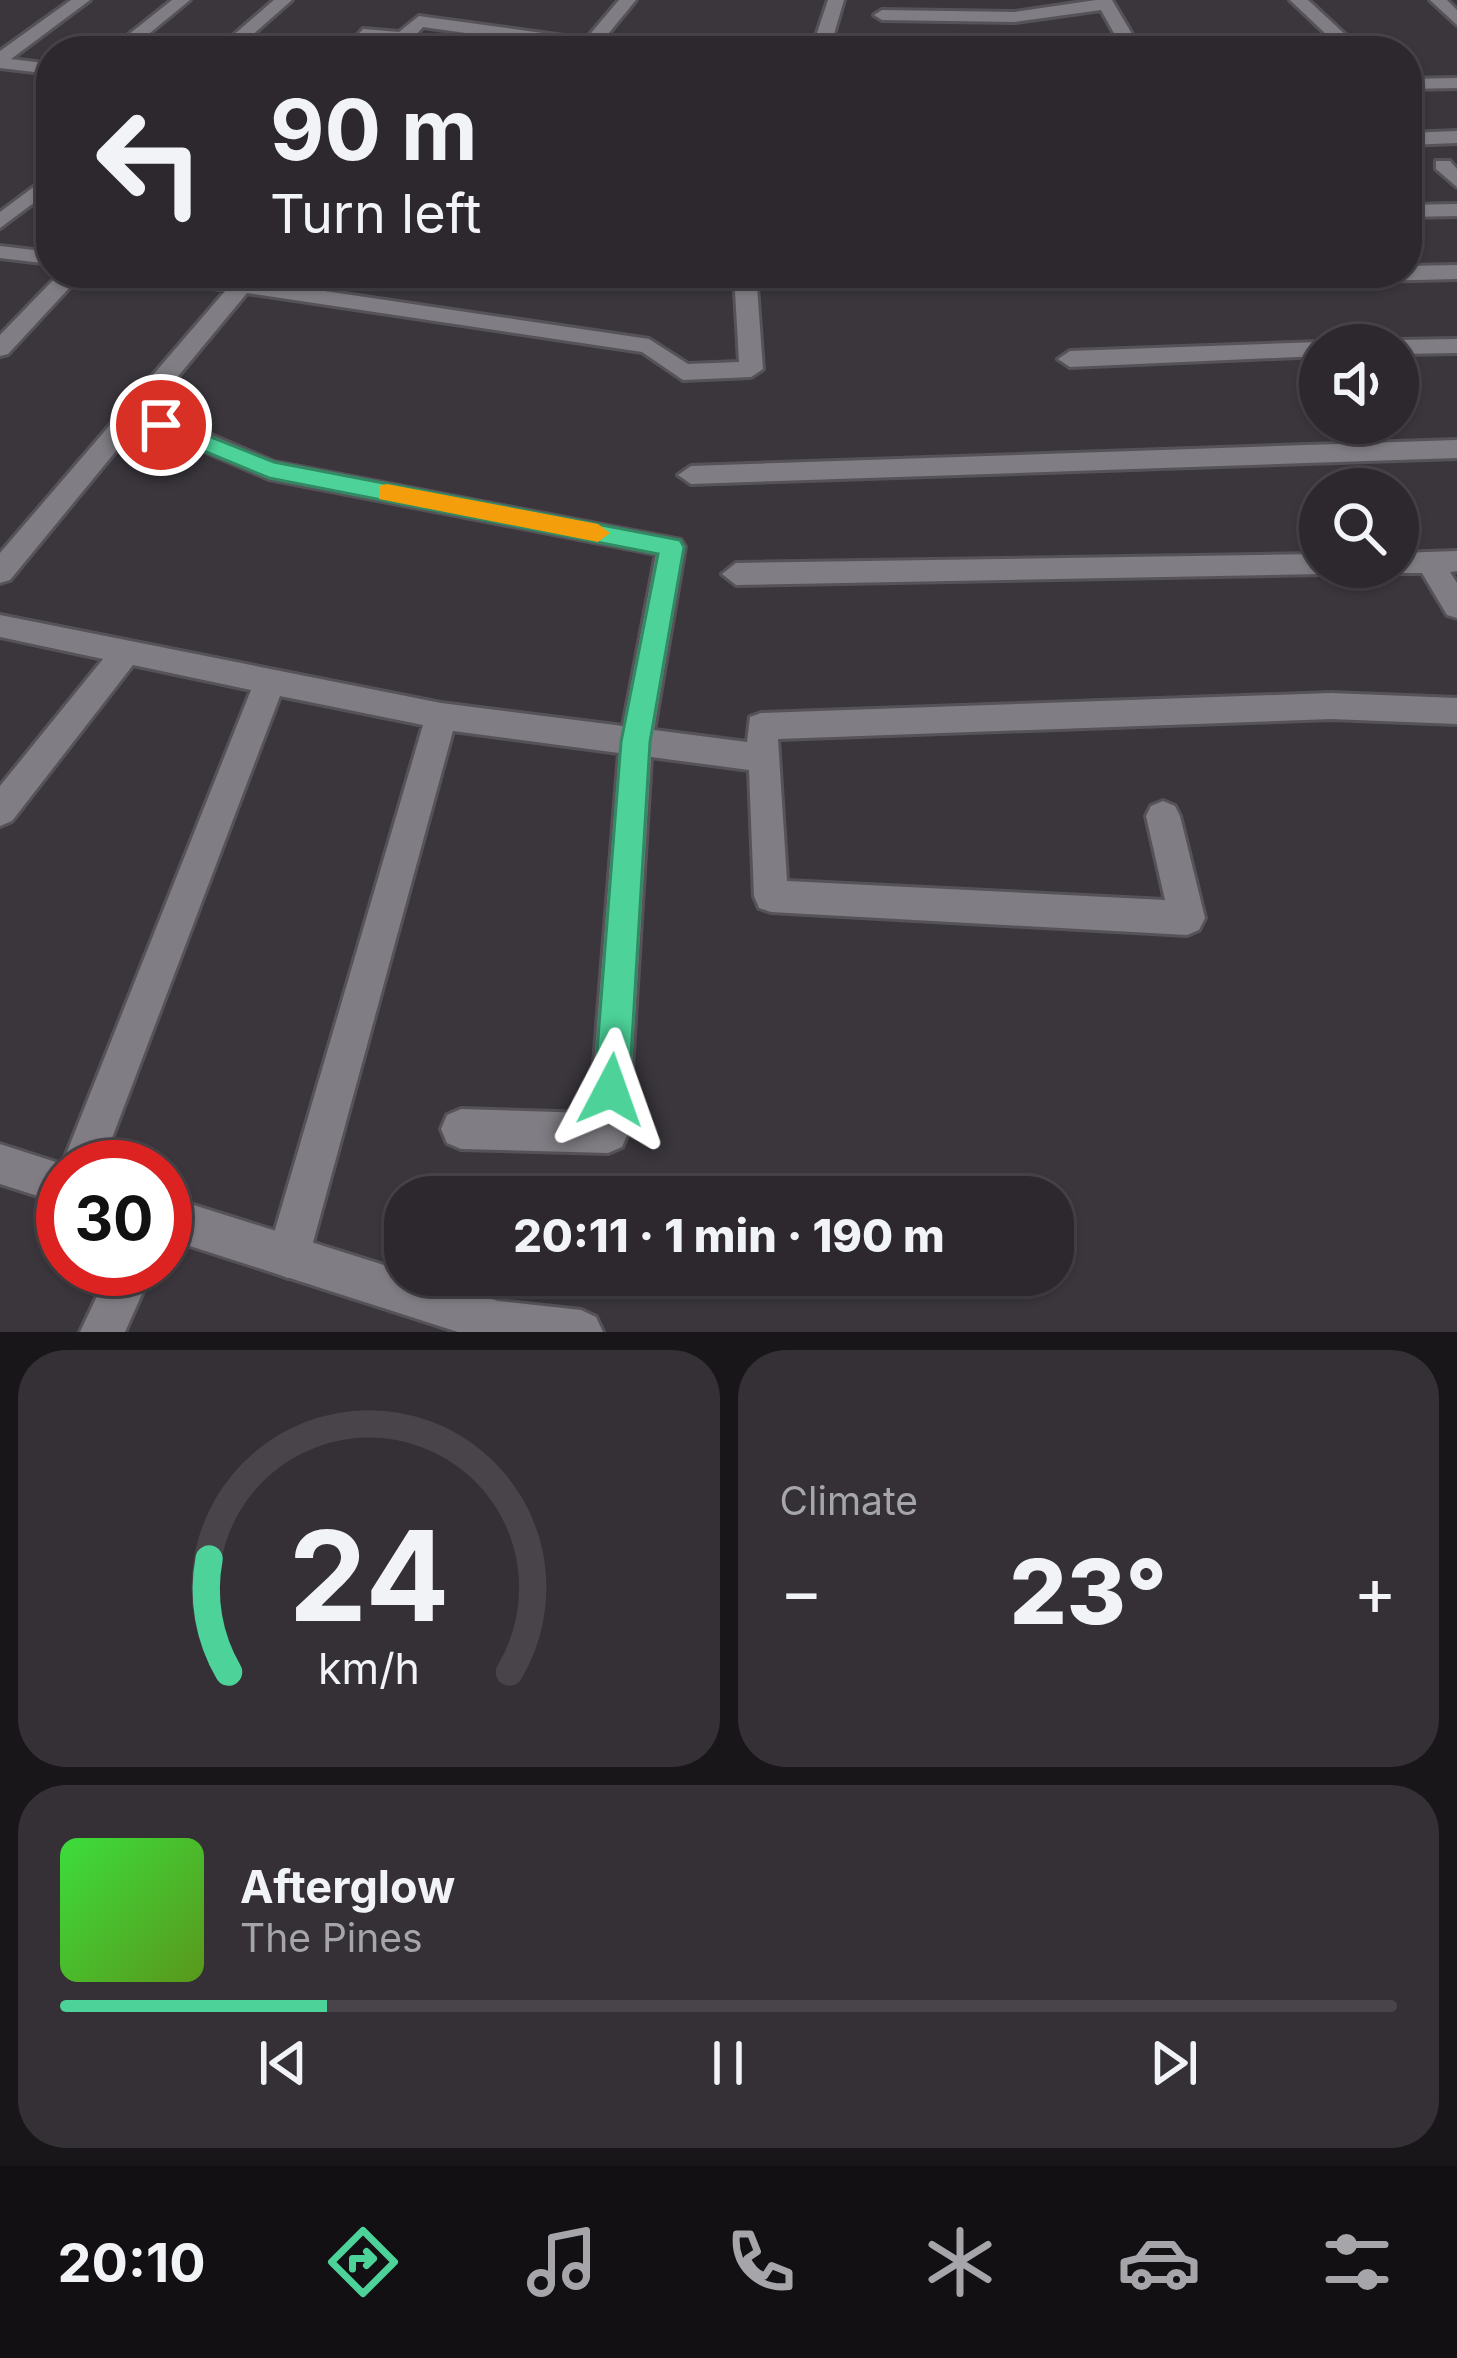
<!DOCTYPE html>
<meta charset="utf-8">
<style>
body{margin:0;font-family:Inter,sans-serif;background:#343035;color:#f1f3f6;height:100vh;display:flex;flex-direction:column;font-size:45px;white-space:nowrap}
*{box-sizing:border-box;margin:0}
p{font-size:39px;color:#a6a6aa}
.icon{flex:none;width:66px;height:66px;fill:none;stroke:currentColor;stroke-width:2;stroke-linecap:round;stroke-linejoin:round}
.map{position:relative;height:1332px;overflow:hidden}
.panel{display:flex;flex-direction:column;gap:18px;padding:18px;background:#181619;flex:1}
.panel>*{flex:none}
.banner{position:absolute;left:36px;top:36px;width:1386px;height:252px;border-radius:48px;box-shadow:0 3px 9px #0004,0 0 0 3px #484449;background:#2c282d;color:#f1f3f6;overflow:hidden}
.buttons{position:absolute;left:1299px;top:324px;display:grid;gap:24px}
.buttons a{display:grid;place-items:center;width:120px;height:120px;border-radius:50%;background:#2c282d;box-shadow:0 3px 9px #0004,0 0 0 3px #484449;font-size:60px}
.speed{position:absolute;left:36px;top:1140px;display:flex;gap:24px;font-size:60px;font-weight:700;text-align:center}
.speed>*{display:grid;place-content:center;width:156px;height:156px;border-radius:50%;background:#2c282d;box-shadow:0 3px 9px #0004,0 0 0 3px #484449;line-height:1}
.speed .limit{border:18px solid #d22;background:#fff;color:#111}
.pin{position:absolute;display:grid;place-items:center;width:102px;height:102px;color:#fff;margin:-51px;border:6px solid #fff;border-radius:50%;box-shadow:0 3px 12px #0007}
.me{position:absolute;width:132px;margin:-66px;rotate:4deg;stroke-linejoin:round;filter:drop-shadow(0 0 9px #0008)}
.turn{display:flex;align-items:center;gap:42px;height:252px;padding:0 36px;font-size:54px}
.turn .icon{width:156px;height:156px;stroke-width:2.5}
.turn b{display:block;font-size:84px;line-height:102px}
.big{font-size:90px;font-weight:800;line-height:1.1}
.panel .tile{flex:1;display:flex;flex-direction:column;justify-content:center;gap:18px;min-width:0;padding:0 42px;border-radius:48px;background:#343035}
.panel .dial{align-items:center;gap:0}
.dial svg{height:312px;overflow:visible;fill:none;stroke:#484449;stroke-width:7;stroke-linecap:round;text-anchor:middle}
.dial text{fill:#f1f3f6;stroke:none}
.song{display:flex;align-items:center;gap:36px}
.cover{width:144px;height:144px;border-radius:18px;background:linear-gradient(135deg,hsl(120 70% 55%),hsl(90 70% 35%))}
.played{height:12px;border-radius:6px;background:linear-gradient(90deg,#4dd39a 20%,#484449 20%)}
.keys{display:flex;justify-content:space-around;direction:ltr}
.heat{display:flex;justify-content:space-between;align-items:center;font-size:66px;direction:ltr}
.panel .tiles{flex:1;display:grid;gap:18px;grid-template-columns:1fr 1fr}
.tile:last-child{grid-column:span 2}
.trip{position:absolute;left:384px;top:1176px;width:690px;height:120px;border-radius:48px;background:#2c282d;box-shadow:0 3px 9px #0004,0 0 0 3px #484449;font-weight:800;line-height:120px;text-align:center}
.tabs{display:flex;height:192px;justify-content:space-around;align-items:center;background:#121012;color:#a6a6aa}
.tabs .icon{width:84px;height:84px}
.tabs .selected{color:#4dd39a}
.tabs b{font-size:54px;color:#f1f3f6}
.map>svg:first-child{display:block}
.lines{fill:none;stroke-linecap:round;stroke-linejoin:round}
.minor-casing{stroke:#565358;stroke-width:6}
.tertiary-casing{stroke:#565358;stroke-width:6}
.minor{fill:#817d84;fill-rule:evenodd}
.tertiary{fill:#817d84;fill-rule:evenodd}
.route{fill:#4dd39a;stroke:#328964;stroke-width:3}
.slow{fill:#f59e0b}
</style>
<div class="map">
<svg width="1457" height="1332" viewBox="0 0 1457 1332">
<rect width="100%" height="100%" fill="#3a363c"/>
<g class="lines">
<g class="minor-casing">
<path id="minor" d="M71,0H90L11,59L51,64V74L0,68V51Z
M172,0H190L128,51H108Z
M274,0H292L234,51H215Z
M619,0H636L594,51L423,27L409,42L373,39L362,51H344L363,29L399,32L419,16L586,39Z
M828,0H844L829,51H811Z
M1096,0H1112L1142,51H1124L1101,10L1015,22L882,20L874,15L882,10L1015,12Z
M1290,0H1308L1363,51H1344Z
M1430,0H1447L1457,10V25Z
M1457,78V88L1407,89V79Z
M1457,131V143L1407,145V133Z
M1436,161H1450L1457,169V187L1436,169Z
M51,174V190L0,228V212Z
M1457,204V216L1407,217V205Z
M0,246L51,252V264L0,258Z
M1457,265V279L1076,288L1065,281L1076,274L1407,273V266Z
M60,273H83L8,354L0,356V335Z
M147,273L236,278L240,273H261L257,281L649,339L688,364L739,362L734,273H756L763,369L751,377L683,380L642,352L247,293L151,409L274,462L681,540L685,547L654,730L747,742L750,717L761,713L1331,693L1457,698V724L1331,719L778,739L787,881L1165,900L1146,816L1151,806L1163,801L1175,806L1180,816L1205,918L1199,930L1187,935L771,912L759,908L754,896L749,770L651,757L628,1133L622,1147L608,1153L461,1149L447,1143L441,1129L447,1115L461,1109L590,1113L619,753L453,731L309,1257L303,1272L288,1278L273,1272L267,1257L423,725L280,696L101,1167H63V1172L61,1167L251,690L133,665L12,821L0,826V786L103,659L0,637V615L441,703L623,726L656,554L269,479L139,423L10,580L0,583V553L226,290L158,280Z
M1457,339V353L1398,354V345H1388L1398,340Z
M1320,342L1329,345H1320V356L1070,367L1058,359L1070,351Z
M1457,440V458L691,484L678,475L691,466Z
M1457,551V571L1450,572L1457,583V618L1447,615L1422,573H1398L1386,567H1398V553Z
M1320,554V567H1332L1320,574L736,585L722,574L736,563Z
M110,1269H153L125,1332H80Z"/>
</g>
<g class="tertiary-casing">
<path id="tertiary" d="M0,1144L71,1167H63V1204L0,1184Z
M165,1196L498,1301L581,1310L596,1317L603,1332H458L165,1238Z"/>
</g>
<use href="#minor" class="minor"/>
<use href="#tertiary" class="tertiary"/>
</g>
<path class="route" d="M161,417L274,462L680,540L684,547L650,742L629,1090L624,1102L611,1108L599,1102L594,1090L621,742L658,554L269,478L153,430L150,425Z"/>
<path class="slow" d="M387,484L598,524L610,533L598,542L379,499V486Z"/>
</svg>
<div class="buttons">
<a><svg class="icon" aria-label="sound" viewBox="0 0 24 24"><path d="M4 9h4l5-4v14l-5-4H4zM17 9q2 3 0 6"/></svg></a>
<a><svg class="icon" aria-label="search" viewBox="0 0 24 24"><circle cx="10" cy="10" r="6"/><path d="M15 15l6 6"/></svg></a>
</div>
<div class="speed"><div class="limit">30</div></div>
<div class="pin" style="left:161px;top:425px;background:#d93025"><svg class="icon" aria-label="arrive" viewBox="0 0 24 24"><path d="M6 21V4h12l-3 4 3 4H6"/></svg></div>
<svg class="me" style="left:611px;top:1090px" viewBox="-20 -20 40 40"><path d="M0-17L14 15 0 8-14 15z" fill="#4dd39a" stroke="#fff" stroke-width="4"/></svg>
<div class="trip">20:11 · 1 min · 190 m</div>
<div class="banner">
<div class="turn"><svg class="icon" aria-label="left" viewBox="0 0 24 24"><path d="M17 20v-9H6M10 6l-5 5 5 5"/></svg><div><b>90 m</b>Turn left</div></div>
</div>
</div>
<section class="panel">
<div class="tiles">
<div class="tile dial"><svg viewBox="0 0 100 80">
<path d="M14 69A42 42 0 1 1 86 69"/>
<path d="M14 69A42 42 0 0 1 9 40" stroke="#4dd39a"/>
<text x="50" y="56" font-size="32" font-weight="700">24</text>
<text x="50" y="72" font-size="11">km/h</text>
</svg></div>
<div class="tile"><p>Climate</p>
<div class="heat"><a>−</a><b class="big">23°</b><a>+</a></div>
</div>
<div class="tile">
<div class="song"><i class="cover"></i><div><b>Afterglow</b><p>The Pines</p></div></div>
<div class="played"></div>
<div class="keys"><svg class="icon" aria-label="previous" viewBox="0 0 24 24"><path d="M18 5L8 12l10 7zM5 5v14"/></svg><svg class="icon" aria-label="pause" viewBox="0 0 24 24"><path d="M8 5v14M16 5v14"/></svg><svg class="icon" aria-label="next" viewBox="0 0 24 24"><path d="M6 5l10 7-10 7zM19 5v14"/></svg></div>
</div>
</div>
</section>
<nav class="tabs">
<b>20:10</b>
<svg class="icon selected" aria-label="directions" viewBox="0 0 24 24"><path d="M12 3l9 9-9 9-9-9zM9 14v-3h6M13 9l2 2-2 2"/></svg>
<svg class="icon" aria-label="music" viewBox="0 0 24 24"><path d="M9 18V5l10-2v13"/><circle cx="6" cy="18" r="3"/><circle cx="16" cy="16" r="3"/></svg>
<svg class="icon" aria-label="phone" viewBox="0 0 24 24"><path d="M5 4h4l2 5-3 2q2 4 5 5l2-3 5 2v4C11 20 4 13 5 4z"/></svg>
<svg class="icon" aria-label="climate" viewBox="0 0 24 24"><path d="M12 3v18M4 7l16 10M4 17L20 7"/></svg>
<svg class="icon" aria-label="car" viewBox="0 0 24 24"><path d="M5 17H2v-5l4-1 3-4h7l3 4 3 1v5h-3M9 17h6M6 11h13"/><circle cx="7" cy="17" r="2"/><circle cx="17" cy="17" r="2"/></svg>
<svg class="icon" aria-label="filters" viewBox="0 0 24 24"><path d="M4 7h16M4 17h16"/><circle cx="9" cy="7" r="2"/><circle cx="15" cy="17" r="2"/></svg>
</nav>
